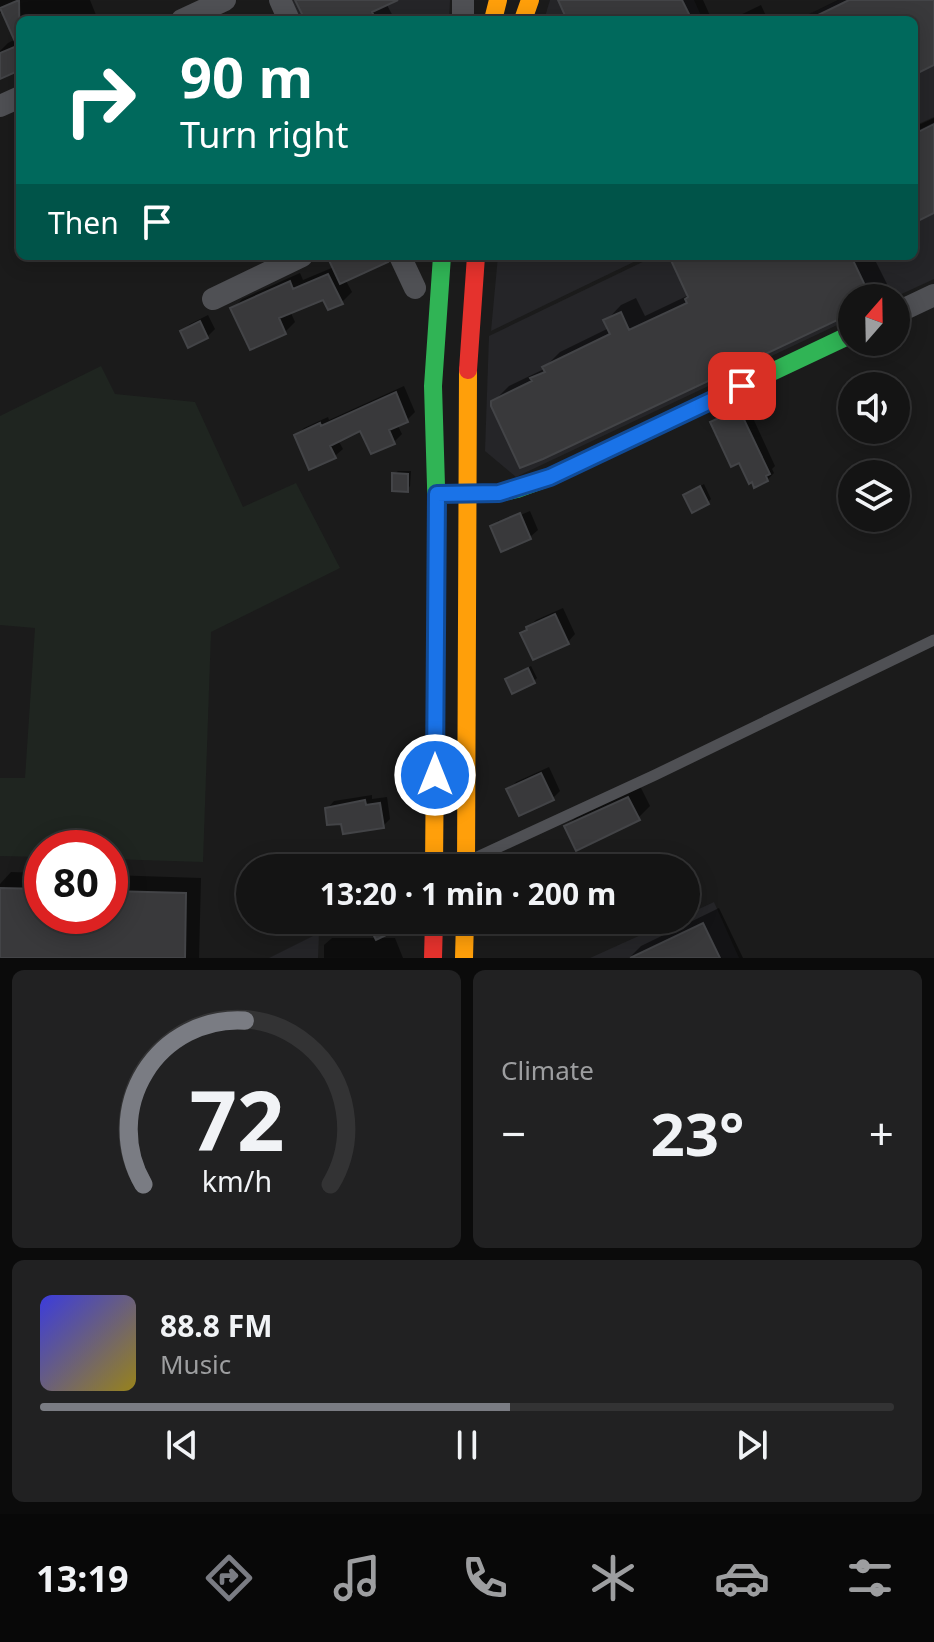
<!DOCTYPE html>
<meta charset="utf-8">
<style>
body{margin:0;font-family:"Noto Sans",sans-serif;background:#212122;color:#f1f3f6;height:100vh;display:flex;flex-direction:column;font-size:30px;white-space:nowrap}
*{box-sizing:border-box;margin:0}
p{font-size:26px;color:#9d9ea0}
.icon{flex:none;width:44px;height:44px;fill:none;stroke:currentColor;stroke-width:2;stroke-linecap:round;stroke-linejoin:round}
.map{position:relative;height:958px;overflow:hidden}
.sheet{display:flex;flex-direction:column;gap:12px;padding:12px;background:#0b0b0b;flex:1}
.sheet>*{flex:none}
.guide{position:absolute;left:16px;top:16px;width:902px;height:244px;border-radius:12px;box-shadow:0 4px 20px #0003,0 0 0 2px #333334;background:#00695c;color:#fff;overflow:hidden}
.needle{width:52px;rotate:20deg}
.tools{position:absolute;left:838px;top:284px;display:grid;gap:16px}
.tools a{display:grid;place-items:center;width:72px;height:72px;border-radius:50%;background:#141414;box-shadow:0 4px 20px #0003,0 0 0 2px #333334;font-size:40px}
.speed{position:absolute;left:24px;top:830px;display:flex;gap:16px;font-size:40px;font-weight:700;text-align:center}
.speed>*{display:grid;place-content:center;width:104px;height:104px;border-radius:50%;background:#141414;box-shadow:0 4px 20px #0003,0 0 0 2px #333334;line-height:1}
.speed .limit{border:12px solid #d22;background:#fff;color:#111}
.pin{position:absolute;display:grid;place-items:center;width:68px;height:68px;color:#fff;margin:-34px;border-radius:16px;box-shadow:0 4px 12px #0006}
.me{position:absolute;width:88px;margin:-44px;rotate:0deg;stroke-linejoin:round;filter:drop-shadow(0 0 6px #0008)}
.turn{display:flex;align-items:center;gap:28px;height:168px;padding:0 32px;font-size:36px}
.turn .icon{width:104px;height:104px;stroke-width:2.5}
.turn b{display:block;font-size:56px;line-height:68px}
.then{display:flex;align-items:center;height:76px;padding:0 32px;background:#0003;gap:16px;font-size:30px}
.big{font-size:60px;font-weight:700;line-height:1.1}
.sheet .widget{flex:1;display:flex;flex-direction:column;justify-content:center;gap:12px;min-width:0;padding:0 28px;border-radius:12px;background:#212122}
.sheet .dial{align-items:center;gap:0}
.dial svg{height:208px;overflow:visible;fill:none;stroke:#333334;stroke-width:7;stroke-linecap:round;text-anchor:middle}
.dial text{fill:#f1f3f6;stroke:none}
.song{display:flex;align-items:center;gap:24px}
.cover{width:96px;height:96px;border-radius:12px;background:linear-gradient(135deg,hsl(240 70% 55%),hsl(50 70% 35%))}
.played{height:8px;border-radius:4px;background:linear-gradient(90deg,#7a7c83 55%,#333334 55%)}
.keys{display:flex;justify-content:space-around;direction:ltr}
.heat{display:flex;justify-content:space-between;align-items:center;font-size:44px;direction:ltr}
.sheet .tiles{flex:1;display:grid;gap:12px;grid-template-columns:1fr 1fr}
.widget:last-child{grid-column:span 2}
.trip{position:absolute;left:236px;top:854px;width:464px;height:80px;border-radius:40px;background:#141414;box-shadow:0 4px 20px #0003,0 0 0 2px #333334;font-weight:700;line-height:80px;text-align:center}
.menu{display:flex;height:128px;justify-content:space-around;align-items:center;background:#080808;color:#9d9ea0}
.menu .icon{width:56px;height:56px}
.menu .on{color:#7a7c83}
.menu b{font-size:36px;color:#f1f3f6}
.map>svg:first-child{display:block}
.built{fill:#252528}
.green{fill:#1f2520}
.shadow{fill:#0007}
.building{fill:#39393b;stroke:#434447;stroke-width:2}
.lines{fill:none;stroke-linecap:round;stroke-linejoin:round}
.lane{stroke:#4f5054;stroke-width:11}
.street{stroke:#4f5054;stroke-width:22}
.fast{stroke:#30b455;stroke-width:18}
.slow{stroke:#ff9f0a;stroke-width:18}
.jam{stroke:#e5322d;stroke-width:18}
.route-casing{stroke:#114b97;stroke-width:20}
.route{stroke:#1a73e8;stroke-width:14}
</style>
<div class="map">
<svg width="934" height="958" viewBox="0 0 934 958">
<rect width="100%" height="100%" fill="#1b1b1b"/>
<path class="built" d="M291,0H450L449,20H301Z
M550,0H694L703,20H544Z
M839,0H934V117L914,126V20H797Z
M934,122V279L893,298H852V318L516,477L485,451L489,336L655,256H914V132Z
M498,256H646L491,331Z
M714,902L739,958H590L674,920H686V915Z
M319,933L318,958H269Z"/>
<path class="green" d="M101,366L115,394L195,402L243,507L296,483L340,568L211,632L203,862L110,859V848H42V857L0,856V778H25L35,628L0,625V416Z"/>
<path class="shadow" d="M0,0H90L98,20H20V67L2,76L0,51L8,43L16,39L3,12L0,13Z
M297,0H394L387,5L395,20H307Z
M564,0H703L712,20H569Z
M838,0H934V63L914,73V20H797Z
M761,5L768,20H730Z
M934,118V211L914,221V127Z
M335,256H388L382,263L345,279L352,292L342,302L324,297L290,311L295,322L285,332L251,348L233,309L242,299L300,273L303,280L334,267Z
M671,256H873L887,284L873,298H852V309L493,402L509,386L542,370L560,352L609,328L606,321L621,305L636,298L645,316L689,295Z
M208,315L215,329L207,337L182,331L190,324Z
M404,386L415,412L407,420L397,424L402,434L394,442L361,428L338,440L343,449L335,456L296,436L304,428L328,417L329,420Z
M746,403L775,466L772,469L774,473L767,480L740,460L712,423L719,416Z
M398,471H411L410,486L407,490L394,474Z
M704,484L711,499L708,502L685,495Z
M530,511L538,530L530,537L502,549L493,526L499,520V524Z
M563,608L575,634L568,642L523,633L536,620Z
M531,666L537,678L534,681L511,676Z
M549,767L560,791L553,798L509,790L516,782Z
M640,786L650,806L638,818L566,827L578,815Z
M372,795V799L387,797L390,819L383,826L327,809L334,801Z
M11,872L42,873V916H110V875L201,878L199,958H0V884Z
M719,908L743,958H629L641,946Z
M332,938H395L403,958H324V945Z"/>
<path class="building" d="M19,0L20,70L0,79V53L17,46L0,8Z
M295,0H398L372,12L376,20H305Z
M558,0H682L692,20H567Z
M849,0H934V65L914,75V20H808Z
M934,124V213L914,223V134Z
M327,256H386L388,262L340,284Z
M669,256H851L871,298H852V311L845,315L846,316L543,459L520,468L491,406V401L532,381L530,378L545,372L542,367L610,334L603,320L621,312L629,330L687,303L685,299L688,297Z
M328,274L343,304L328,310L323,300L279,318L286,334L250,350L230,308L290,281L293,289Z
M200,321L208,338L188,348L180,331Z
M396,392L408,422L389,430L395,444L371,454L360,431L330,446L336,458L309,470L294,435L320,423L321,426Z
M739,409L770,474L766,476L768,481L754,488L752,482L749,484L739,463L731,467L710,422Z
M392,473L408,474V492L392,491Z
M700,486L709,504L692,513L683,495Z
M520,513L531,539L501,552L490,526Z
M555,614L569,644L533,660L520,633L527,630L526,627Z
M528,668L535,683L512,694L505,679Z
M541,773L554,800L519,816L506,789Z
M628,797L640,820L576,851L564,826Z
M365,800L366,805L380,803L384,828L343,834L341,824L327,825L325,808Z
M0,888L42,889V916H110V891L186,893L185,958H0Z
M366,920H411V923L376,940Z
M703,923L720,958H630Z"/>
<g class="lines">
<path class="lane" d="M473,859L655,775L934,640"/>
<path class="street" d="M280,0L289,20
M182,20L225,0
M463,20V0
M0,106L20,97
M400,256L415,288
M213,299L302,256
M896,313L934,295"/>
<path class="fast" d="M445,494L499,493L517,489L550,477L852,334
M437,519L433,386L442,256"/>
<path class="slow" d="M493,20L498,0
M523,20L530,0
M434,868L437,519
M466,868L468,370
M464,958L465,920"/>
<path class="jam" d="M468,370L476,256
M433,958L434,920"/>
</g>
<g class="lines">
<g class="route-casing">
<path id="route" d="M435,775L437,494L499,493L550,477L742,386"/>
</g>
<use href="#route" class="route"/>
</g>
</svg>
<div class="tools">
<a><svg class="needle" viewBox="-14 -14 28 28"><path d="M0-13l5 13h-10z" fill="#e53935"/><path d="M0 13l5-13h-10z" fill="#9d9ea0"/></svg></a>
<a><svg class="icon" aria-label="sound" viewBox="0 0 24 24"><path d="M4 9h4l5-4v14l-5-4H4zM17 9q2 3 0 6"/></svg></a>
<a><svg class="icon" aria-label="layers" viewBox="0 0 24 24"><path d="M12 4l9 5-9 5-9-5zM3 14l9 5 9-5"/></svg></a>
</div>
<div class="speed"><div class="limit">80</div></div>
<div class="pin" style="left:742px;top:386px;background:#d93025"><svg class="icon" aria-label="arrive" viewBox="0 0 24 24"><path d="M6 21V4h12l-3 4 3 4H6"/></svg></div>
<svg class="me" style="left:435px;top:775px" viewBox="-20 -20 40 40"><circle r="17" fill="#1a73e8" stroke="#fff" stroke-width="3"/><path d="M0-11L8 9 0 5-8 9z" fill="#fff"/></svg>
<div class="trip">13:20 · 1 min · 200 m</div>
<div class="guide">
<div class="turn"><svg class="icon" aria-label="right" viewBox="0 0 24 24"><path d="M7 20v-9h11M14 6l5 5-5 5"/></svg><div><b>90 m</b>Turn right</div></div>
<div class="then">Then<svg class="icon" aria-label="arrive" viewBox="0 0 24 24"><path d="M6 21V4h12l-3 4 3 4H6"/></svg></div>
</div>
</div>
<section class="sheet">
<div class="tiles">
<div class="widget dial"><svg viewBox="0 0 100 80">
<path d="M14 69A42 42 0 1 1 86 69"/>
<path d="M14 69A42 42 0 0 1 53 6" stroke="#7a7c83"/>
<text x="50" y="56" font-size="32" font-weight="700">72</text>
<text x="50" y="72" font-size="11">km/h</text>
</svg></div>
<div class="widget"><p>Climate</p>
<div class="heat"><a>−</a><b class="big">23°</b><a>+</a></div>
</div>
<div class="widget">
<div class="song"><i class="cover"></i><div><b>88.8 FM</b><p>Music</p></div></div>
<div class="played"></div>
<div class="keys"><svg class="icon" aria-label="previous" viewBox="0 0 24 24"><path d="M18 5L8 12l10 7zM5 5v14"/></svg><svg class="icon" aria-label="pause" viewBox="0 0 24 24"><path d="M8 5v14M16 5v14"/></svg><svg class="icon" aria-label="next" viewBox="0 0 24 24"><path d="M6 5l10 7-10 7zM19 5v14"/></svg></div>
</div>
</div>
</section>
<nav class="menu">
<b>13:19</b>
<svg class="icon on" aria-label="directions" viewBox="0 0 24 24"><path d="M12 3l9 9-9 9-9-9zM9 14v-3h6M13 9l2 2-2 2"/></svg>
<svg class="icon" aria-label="music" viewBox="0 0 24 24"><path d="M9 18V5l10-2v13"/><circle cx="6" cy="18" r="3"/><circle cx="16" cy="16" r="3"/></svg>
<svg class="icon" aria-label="phone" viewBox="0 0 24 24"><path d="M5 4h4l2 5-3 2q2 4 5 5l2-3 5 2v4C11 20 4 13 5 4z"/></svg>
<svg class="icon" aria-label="climate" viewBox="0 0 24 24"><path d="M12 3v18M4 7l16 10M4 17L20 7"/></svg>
<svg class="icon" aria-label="car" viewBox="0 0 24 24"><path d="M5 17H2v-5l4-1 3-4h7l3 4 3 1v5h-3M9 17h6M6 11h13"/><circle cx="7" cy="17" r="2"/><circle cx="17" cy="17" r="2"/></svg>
<svg class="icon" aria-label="filters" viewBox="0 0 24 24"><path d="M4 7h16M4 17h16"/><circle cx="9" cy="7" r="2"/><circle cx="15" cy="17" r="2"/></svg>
</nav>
